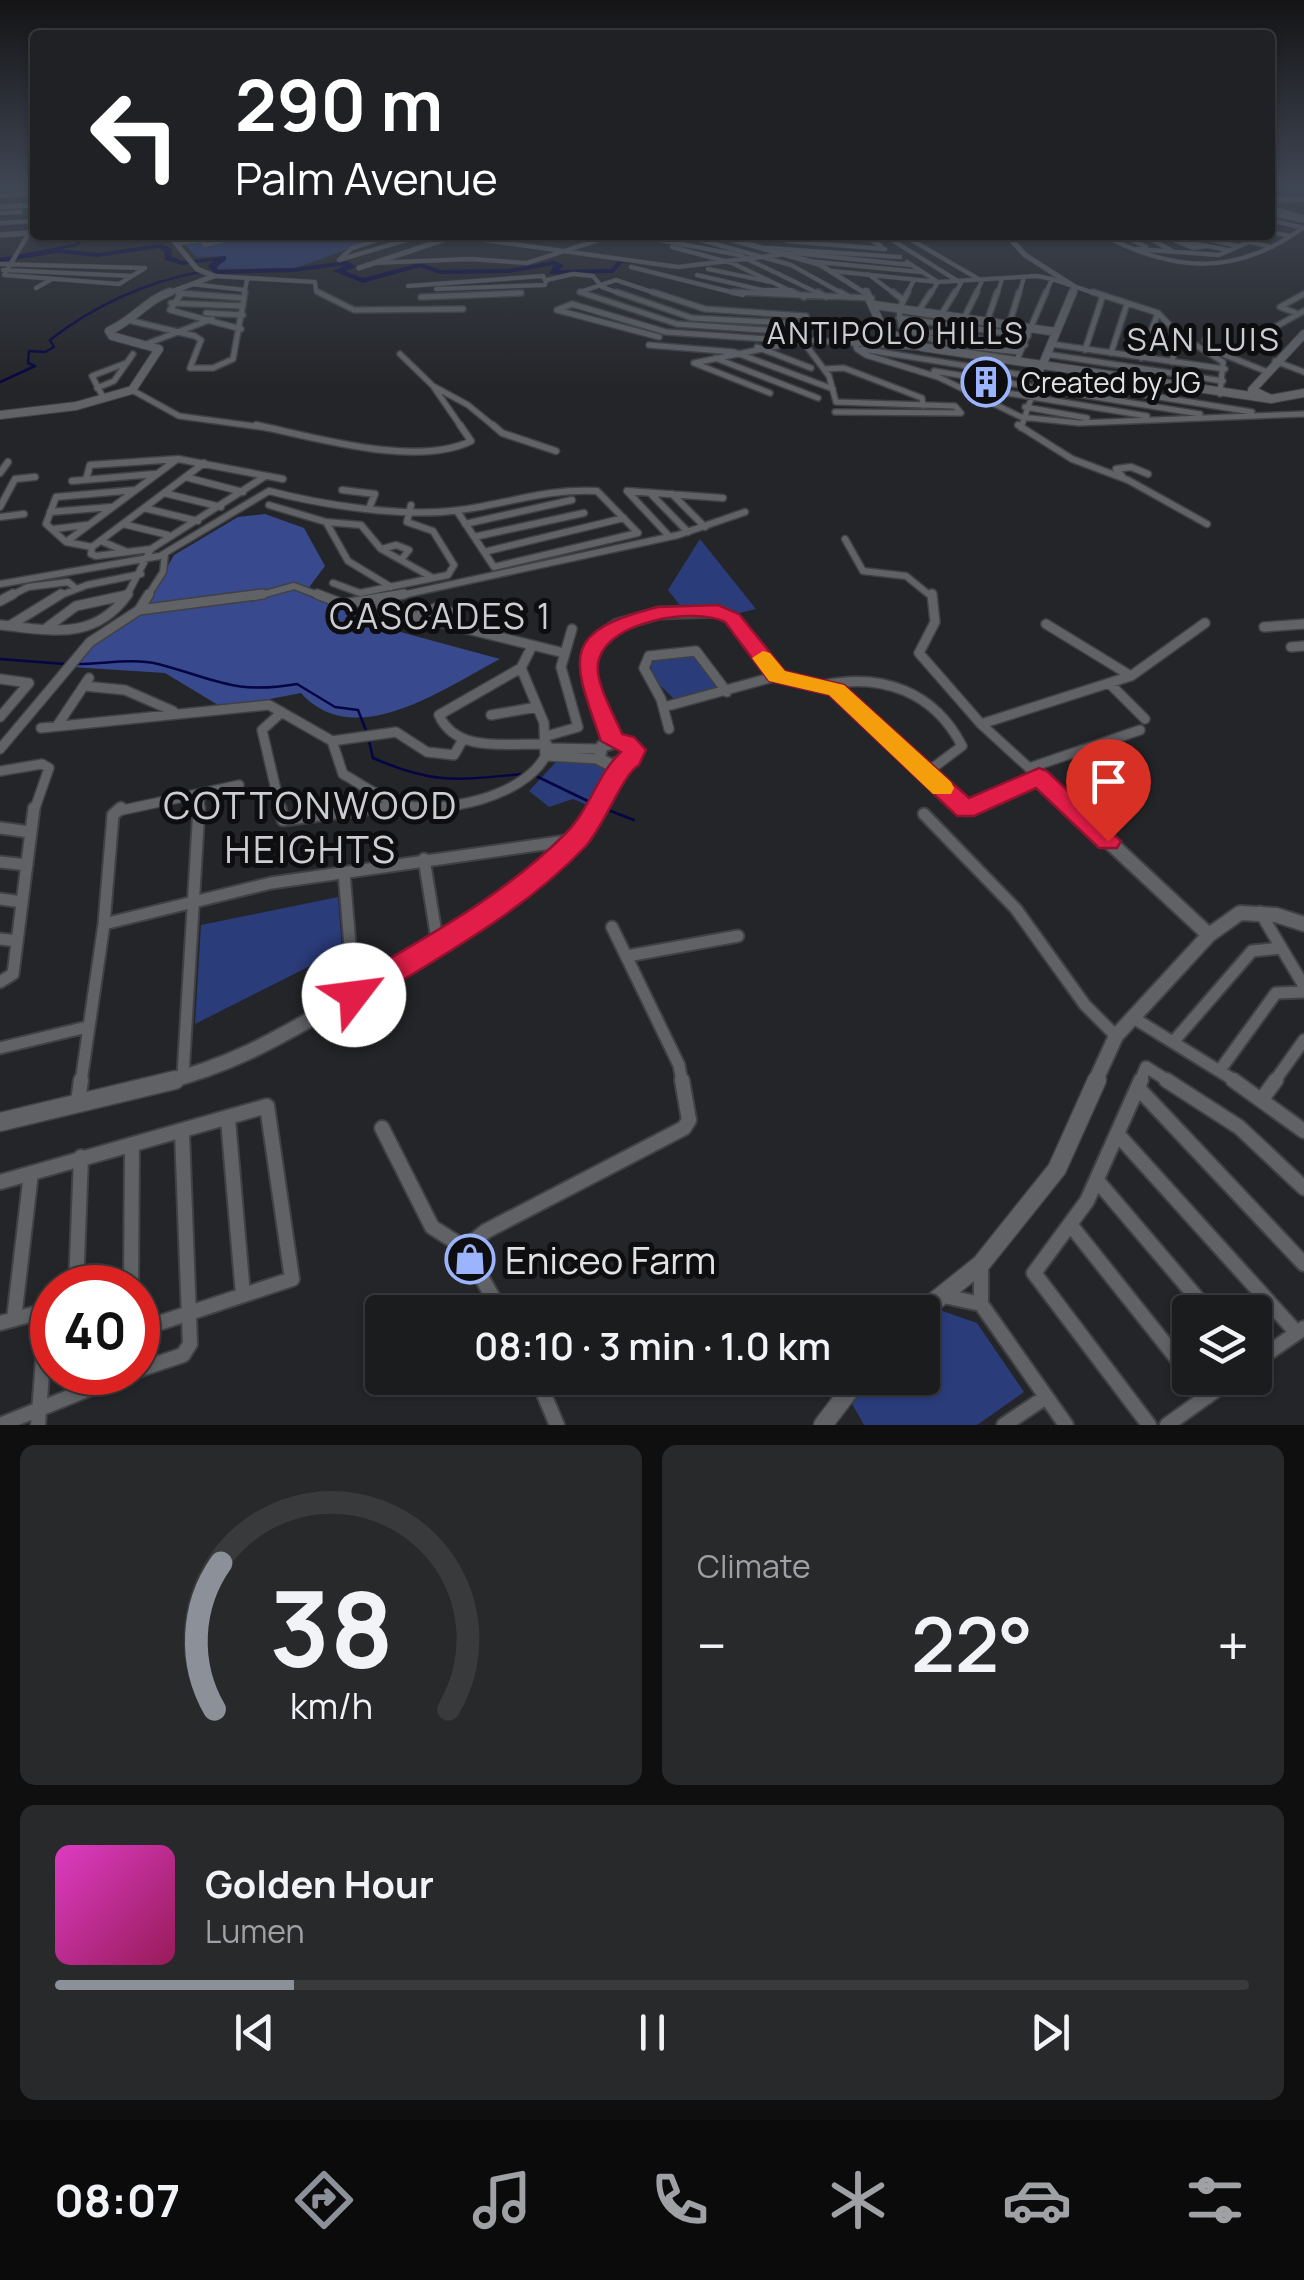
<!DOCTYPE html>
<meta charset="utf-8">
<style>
body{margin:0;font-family:Manrope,sans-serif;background:#28292b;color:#f1f3f6;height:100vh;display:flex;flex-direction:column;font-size:38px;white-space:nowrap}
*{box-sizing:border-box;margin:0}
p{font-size:32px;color:#a0a1a4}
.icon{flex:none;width:55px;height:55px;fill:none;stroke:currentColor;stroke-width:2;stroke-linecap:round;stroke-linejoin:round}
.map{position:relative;height:1425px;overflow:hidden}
.sheet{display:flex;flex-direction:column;gap:20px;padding:20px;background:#0f0f10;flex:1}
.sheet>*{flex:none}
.top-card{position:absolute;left:30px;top:30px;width:1245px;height:210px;border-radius:10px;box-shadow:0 2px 8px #0004,0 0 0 2px #393a3c;background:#202124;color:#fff;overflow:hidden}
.tools{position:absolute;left:1172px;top:1295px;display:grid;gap:20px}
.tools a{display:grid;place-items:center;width:100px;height:100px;border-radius:10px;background:#1b1c1e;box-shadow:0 2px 8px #0004,0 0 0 2px #393a3c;font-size:50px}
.speed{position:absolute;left:30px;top:1265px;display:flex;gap:20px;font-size:50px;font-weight:700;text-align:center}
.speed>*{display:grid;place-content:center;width:130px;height:130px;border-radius:50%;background:#1b1c1e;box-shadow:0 2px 8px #0004,0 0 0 2px #393a3c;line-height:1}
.speed .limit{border:15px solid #d22;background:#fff;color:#111}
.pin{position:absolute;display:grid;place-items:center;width:85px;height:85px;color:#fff;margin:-102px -42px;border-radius:50% 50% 50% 0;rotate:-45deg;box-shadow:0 0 10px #0007}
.pin .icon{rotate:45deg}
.me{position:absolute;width:110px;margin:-55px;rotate:60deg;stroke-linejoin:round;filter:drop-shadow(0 0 8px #0008)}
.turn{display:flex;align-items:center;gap:35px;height:210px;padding:0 40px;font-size:45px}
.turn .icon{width:130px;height:130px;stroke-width:2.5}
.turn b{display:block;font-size:70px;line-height:85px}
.big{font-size:75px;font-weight:600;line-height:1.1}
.sheet .tile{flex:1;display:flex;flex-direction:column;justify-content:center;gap:15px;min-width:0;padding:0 35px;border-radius:15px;background:#28292b}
.sheet .dial{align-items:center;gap:0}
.dial svg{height:260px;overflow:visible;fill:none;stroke:#393a3c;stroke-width:7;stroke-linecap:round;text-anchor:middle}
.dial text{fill:#f1f3f6;stroke:none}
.song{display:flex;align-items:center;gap:30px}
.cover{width:120px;height:120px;border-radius:15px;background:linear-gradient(135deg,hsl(310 70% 55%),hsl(330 70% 35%))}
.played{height:10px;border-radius:5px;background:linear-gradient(90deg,#8c9099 20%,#393a3c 20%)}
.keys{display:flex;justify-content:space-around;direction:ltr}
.heat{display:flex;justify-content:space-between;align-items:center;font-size:55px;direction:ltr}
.sheet .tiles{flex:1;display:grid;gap:20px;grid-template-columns:1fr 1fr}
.tile:last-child{grid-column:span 2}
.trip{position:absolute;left:365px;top:1295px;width:575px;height:100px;border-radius:10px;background:#1b1c1e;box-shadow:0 2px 8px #0004,0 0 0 2px #393a3c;font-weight:600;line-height:100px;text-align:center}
.tab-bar{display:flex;height:160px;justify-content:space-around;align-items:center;background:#0b0b0c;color:#a0a1a4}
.tab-bar .icon{width:70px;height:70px}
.tab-bar .on{color:#8c9099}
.tab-bar b{font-size:45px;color:#f1f3f6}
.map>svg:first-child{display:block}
.green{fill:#2b3c7b}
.forest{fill:#384a8d}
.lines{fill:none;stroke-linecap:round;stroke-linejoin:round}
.stream{stroke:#050444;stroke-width:2.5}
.river{fill:#050444;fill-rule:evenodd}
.street-far5-casing{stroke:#404144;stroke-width:5}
.street-far4-casing{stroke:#404144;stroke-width:8}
.street-far3-casing{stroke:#404144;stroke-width:9}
.street-far2-casing{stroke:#404144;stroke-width:12}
.street-far1-casing{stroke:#404144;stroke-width:15}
.street-casing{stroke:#404144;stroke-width:18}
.secondary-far4-casing{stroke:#404144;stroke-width:6}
.secondary-far3-casing{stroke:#404144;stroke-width:10}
.secondary-far2-casing{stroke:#404144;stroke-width:15}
.secondary-far1-casing{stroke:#404144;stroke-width:18}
.secondary-casing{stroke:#404144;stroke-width:21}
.street-far5{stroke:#606266;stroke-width:4}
.street-far4{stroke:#606266;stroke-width:5}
.street-far3{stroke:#606266;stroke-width:6}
.street-far2{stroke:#606266;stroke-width:9}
.street-far1{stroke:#606266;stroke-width:11}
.street{stroke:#606266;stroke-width:14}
.secondary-far4{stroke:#606266;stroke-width:5}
.secondary-far3{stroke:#606266;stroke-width:8}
.secondary-far2{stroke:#606266;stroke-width:11}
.secondary-far1{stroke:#606266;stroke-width:14}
.secondary{stroke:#606266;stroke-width:18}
.route{fill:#e11d48;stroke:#92132f;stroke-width:2.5}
.slow{fill:#f59e0b}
.labels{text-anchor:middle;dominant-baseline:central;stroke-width:10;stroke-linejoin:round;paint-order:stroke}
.far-poi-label{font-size:28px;fill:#e1e2e4;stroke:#0e0e10;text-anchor:start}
.far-neighbourhood-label{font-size:30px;letter-spacing:2.5px;fill:#ccced2;stroke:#0e0e10}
.far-quarter-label{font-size:32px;letter-spacing:2.5px;fill:#ccced2;stroke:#0e0e10}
.neighbourhood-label{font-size:35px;letter-spacing:2.5px;fill:#ccced2;stroke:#0e0e10}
.quarter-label{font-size:38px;letter-spacing:2.5px;fill:#ccced2;stroke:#0e0e10}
.near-poi-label{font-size:38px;fill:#e1e2e4;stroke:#0e0e10;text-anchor:start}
</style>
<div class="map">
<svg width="1304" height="1425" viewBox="0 0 1304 1425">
<rect width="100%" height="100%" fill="#242528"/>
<path class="green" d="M175,235H387L296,268L217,269L225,256L197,257Z
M700,539L756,609L735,614L682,608L668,590Z
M694,654L720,689L676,701L652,677L651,662Z
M592,761L612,773L596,809L573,799L549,807L529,791L556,762Z
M338,897L342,950L195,1024L201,925Z
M931,1307L977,1323L1024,1392L977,1425H864L847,1395L864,1378H922L923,1316Z"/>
<path class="forest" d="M265,514L304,528L325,566L307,590L382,627L500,659C444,688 355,753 301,693L223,708L165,673L72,667L94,642L142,612L174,555L238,517Z"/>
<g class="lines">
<path class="stream" d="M17,256L76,245L81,241L75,239L93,236L81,235
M0,382L35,366L28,363L29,351L45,352L54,347L50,340C95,305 143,283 199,272
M0,659L65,664
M78,664C103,664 134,658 158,664C216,679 233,695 297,684L335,707L358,710L367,733
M369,741L373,758C435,785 458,780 523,774
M536,776L596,805
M603,808L634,820"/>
<path class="river" d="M160,244L171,248L172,257L183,261L226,256V260L216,267L218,270L293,268L347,261L357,267L345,271L363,278L420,263L441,270L509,269L554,261L564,265L559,270L611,269L620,259L646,262L642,264L622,263L613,273L549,274L554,265L509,273L440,274L420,267L363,283L333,271L346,265L293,272L215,274L208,266L213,261L182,265L165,260L164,251L159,248L98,257L58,253L0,262V258L58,249L98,253Z"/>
<g class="street-far5-casing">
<path id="street-far5" d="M0,196L35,194
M0,213L21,212
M1272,214L1304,221
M1270,220L1304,228
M0,223L35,221
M1270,232L1290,236
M29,233L4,275L119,284L145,268
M197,235L205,245L245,235
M810,235L867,240
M862,235L881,246
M884,235L961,283L954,295
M903,235L982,281L975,295
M1103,235C1175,273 1237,276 1304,227
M1122,235L1146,247
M1142,235L1171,250
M1192,235L1237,246
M1219,235L1272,247
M644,237L739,255L822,295
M690,237L791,265L845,295
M736,240L783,235
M1174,240L1207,246L1193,248Z
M787,241L885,249
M177,244L201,240
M1207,246L1228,250
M672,247L732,263L799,295
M767,248L900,257
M1136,249L1219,255L1249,242
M339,260L413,238L448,235L678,267L794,253L911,265
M339,260L352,248L393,235
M807,261L921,272
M907,262L938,282L930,295
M373,263L470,259L527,263L614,235
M0,264L143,268
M631,267L743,295
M708,269L771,282
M3,270L132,276
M832,271L938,282L1037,276L1052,279L1045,295
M868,274L896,295
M697,275L762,290H791
M214,276L315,282L316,291L323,295
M1052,279L1100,295
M547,280L573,274L593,276L602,287L624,295
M191,284L245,290
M408,286L543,276L546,282
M36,288L52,279
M436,289L545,285
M580,292L616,280L661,295
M580,292L588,295
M178,293L198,295
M244,295L247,280
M483,295L521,293
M906,295L914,280
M997,295L1002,279
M1019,295L1024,277"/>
</g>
<g class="street-far4-casing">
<path id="street-far4" d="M318,292L354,310L463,309
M580,292L677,324L809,333
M617,292L692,318L809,324
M653,292L705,309L806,316L808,340
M733,292L872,298
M793,292L804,297
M818,292L826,297
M840,292L849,297
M893,292L902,299
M908,292L899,309L901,326C938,347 979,347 1020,352
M1093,292L1158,313L1178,334L1223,362L1220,394
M178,293L244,298
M181,294L170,310L241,329
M421,297L521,293
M171,303L243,306
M557,310L572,304L666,332L784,340
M557,310L659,337
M918,312L931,292
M206,313L243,315
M1296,313L1280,307L1304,294
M941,315L955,292
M899,318L1028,336
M964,318L977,292
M132,321L195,336L201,340L190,368H213L233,359L245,292
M987,322L997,292
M1009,325L1019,292
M918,334L937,332L1025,345
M853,337L857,349L866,355L938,377L1021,417L1079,423L1304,414
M802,340L829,376L836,402L955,406L961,413L835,412
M1205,340L1225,355L1265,371
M149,343L212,319
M1051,344L1225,369
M649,345L734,352L833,389
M757,347L811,368
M862,349L1252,412
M1085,350L1103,295
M1111,353L1127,304
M400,354L433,386L462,428
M1046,354L1223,381
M1225,355L1304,311
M715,358L818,398
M1141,358L1158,313
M1275,361L1304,372
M1016,362L1046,292
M1172,362L1178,334
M694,363L806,340L919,347
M694,363L770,393
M824,369L844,368L922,398L923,406
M934,371L1200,414
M433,386L468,405L496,428
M965,386L1147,416
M97,388L114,381L133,354
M132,390L179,416L268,428
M104,399L92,376L126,363
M1025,407L1087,418
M1021,428L1042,366"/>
</g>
<g class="street-far3-casing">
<path id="street-far3" d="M256,425C314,437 416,468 471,441L460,425
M493,425L502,433L556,451
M1018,425L1072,459L1128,480L1207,524
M0,473L8,462
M1122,476L1116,469L1131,467L1148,474
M185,477L243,492
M86,480L90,465L178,459L283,479
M72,481L154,474
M135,490L56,497L46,524L66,542L92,547L91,554L96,556L151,549
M342,490L375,494L370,506
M627,491L723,498
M627,491L669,536
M164,493L221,507
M650,493L688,532
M672,494L705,527
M269,505L326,522L361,525L381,549L433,578
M0,507L15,479L35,477
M144,508L198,521
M457,511L494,567L638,533
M50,512L112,507
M0,517L24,514
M326,522L348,561L391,587
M123,524L168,535
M465,524L572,500
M54,529L86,525
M474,537L584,513
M845,539L863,571L906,576L932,597
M101,541L127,552
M66,542L176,460
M92,547L204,463
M382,549L396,545L409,550L401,560
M484,552L624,518
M333,583L360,593L448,575L454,565L433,531L407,522L411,505
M0,584L160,556L269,491C322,505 405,518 460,510C507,504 549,488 597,491L638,533
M8,597L28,587L68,582L74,587
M56,597L87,585L141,574
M119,597L127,595
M126,597L151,549L264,477
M147,597L163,572L165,554
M254,597L294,586L323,597
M393,597L678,535L745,512"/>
</g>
<g class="street-far2-casing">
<path id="street-far2" d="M317,594L343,604L404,594
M932,594L935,622L919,653L981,724L1039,777
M381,600L380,605L398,612L560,652
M0,601L13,594
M139,610L263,594
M415,617L438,607L452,613L449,624
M1046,624L1131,676
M0,625C50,630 94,642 128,594
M9,626L61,594
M1264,627L1304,624
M45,629L76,606L127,595
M1291,647L1304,646
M521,668L439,715C456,754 509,743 547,744
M0,679L29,683L0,717
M1109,683L1145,719
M824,685C881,673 934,691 962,746L926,773
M84,686L125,690L173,711
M664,707L777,676
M491,715L537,707
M981,724L1131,676L1205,623
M57,726L89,678
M41,728L269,705L332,741L343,774C361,784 379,798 400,804C443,815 522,797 545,757L544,723L521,668L530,650
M669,729L661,699L644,668L649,656L696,651L727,692
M547,736L578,727L561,667L572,629
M332,741L396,732L427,752L454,755L462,741
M547,748L599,749
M0,749L90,642L139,610L149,594
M546,756L599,759
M1029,768L1140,730
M0,771L42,764L49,768L34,811
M118,811L239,785
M199,811L200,794
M281,811L262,730L282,712
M353,811L399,805"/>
</g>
<g class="street-far1-casing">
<path id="street-far1" d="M280,808L283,820L373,808
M924,814L1016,909L1085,1005L1116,1036
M0,828L30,832
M424,859L438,946
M0,862L27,865
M344,872L354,995
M0,899L22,902
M1260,912L1304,986
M104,924L271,883L573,840
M612,927L679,1065L682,1082
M0,939L17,941
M627,956L738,936
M0,982L13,974L34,808
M1132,1017L1237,1082
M1174,1041L1252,951L1281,948
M0,1048L87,1027
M1220,1070L1276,993L1304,992
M183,1075L199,808
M81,1082L104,924L113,815L121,808
M1140,1082L1146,1067L1170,1082
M1274,1082L1304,1040"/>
</g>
<g class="street-casing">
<path id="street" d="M1141,1080L1087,1201L1034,1273L1149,1425
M1166,1080L1239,1127L1304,1188
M1233,1080L1304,1131
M1138,1088L1304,1264
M1262,1099L1276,1080
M78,1102L81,1080
M228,1119L243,1295
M382,1128L432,1227L465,1248
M1120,1137L1297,1333
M0,1182L267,1106L292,1279L138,1330
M1100,1184L1209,1312
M1073,1228L1190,1375
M76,1288L81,1157
M131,1288L132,1145
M944,1296L981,1304V1264
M981,1304L1066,1425
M501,1312L465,1248L486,1231L684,1128L689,1120L682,1080
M14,1319L31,1173
M0,1323L52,1309
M1255,1362L1304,1328
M138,1370L183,1355L190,1344L182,1132
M537,1378L557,1425
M1192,1378L1207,1397
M0,1425L131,1372
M38,1425L43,1360L52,1356
M1004,1425L1046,1397
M1167,1425L1233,1378"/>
</g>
<g class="secondary-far4-casing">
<path id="secondary-far4" d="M1270,201L1304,199
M0,207L35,205
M1270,208L1304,218
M0,235L29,233L35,223
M169,235L197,269L214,276
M715,235L819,264L868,295
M1007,235L1025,255L1075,287L1072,295
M359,268L458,235
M163,295L214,276"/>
</g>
<g class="secondary-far3-casing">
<path id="secondary-far3" d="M866,292L884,331L922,347L1271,399
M875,305L1056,332
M1304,334L1252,390L1271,399L1304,393
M1042,366L1073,292
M0,415L76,406L132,390L159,349L112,336L109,331C135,319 147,300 170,292"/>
</g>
<g class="secondary-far2-casing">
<path id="secondary-far2" d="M613,741L587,672L598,638L617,625L659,613L718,611L732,618L777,676L836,690L966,810L1039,777L1075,811
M620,741L634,750L631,759L611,765L599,759L602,746Z
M597,811L620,765"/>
</g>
<g class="secondary-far1-casing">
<path id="secondary-far1" d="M964,808H970
M1073,808L1209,935
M165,1082C239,1063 280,1036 345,1000C440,947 533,897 599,808
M1095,1082L1116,1036L1209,935L1240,913L1276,915L1304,924"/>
</g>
<g class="secondary-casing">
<path id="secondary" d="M0,1122L175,1080
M921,1312L981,1264L1057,1169L1097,1080
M823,1425L859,1378"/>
</g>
<use href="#street-far5" class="street-far5"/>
<use href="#street-far4" class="street-far4"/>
<use href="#street-far3" class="street-far3"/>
<use href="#street-far2" class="street-far2"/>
<use href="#street-far1" class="street-far1"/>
<use href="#street" class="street"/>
<use href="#secondary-far4" class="secondary-far4"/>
<use href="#secondary-far3" class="secondary-far3"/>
<use href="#secondary-far2" class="secondary-far2"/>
<use href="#secondary-far1" class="secondary-far1"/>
<use href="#secondary" class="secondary"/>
</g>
<linearGradient id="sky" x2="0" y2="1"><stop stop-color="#141416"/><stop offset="0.48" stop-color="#3f4653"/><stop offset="1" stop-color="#3f4653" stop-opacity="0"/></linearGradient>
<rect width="1304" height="388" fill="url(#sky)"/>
<path class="route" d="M658,607L718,605L739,614L785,671L844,685L969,798L1039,768L1047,771L1121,841L1117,848H1099L1036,788L974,816H957L829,695L769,681L725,622C693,607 610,621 599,659C592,679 615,716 622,734L634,737L646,750L639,765C623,773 604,827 585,847C522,913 440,956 364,1004L354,1008L343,1004L339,995L343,986C420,940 502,898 566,833C590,809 598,773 621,752L601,741C572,658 558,632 658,607Z"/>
<path class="slow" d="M763,651L770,653L785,671L844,685L951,782L954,788L951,794H933L829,695L769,681L752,658Z"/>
<defs>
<g id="building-ring" transform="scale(2.5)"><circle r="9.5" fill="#0e0e10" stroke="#9cb4fd" stroke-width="1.5"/><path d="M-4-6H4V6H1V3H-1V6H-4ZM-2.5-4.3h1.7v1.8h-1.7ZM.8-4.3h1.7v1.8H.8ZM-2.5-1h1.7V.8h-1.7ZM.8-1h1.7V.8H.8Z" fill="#9cb4fd"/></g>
<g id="shop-ring" transform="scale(2.5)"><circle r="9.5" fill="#0e0e10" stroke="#9cb4fd" stroke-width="1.5"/><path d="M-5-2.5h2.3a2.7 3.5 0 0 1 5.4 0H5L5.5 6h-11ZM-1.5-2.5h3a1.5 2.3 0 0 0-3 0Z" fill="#9cb4fd"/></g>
</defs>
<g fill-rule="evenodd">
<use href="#building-ring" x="986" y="382"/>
<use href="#shop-ring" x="470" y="1259"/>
</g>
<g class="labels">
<g class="far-poi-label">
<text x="1021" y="382">Created by JG</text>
</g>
<g class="far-neighbourhood-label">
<text x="896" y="332">ANTIPOLO HILLS</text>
</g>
<g class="far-quarter-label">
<text x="1204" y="339">SAN LUIS</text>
</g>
<g class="neighbourhood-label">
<text x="441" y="616">CASCADES 1</text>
</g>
<g class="quarter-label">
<text x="311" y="804">COTTONWOOD<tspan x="311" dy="44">HEIGHTS</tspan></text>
</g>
<g class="near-poi-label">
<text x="505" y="1259">Eniceo Farm</text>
</g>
</g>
</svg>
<div class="tools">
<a><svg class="icon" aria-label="layers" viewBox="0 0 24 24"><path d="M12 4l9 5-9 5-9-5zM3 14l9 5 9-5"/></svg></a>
</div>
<div class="speed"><div class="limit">40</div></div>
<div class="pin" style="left:1108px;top:841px;background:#d93025"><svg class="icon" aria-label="arrive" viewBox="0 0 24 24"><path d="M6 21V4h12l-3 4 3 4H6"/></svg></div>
<svg class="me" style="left:354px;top:995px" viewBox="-20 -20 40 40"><circle r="19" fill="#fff"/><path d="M0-13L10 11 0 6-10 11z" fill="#e11d48"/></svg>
<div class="trip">08:10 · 3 min · 1.0 km</div>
<div class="top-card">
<div class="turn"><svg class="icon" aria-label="left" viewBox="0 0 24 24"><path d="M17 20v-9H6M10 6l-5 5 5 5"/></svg><div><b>290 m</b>Palm Avenue</div></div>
</div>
</div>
<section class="sheet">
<div class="tiles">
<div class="tile dial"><svg viewBox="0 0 100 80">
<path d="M14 69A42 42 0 1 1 86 69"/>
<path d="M14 69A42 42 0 0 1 16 24" stroke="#8c9099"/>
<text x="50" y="56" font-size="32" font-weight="700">38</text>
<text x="50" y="72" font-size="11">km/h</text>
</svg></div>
<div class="tile"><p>Climate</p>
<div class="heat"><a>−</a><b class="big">22°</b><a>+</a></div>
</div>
<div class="tile">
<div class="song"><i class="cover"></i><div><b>Golden Hour</b><p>Lumen</p></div></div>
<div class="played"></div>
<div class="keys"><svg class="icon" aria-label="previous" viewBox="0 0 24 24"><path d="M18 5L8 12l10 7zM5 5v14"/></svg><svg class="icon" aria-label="pause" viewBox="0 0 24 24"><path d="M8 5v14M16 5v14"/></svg><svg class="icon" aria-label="next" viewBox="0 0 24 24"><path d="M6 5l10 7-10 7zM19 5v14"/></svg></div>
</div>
</div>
</section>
<nav class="tab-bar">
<b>08:07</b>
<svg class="icon on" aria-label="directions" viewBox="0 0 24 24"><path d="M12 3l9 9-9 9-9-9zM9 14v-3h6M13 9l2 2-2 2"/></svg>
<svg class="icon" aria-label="music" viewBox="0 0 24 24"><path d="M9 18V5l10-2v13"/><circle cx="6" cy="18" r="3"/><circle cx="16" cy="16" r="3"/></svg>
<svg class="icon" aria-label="phone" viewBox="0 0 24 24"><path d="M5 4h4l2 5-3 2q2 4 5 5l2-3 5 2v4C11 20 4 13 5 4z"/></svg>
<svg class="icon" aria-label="climate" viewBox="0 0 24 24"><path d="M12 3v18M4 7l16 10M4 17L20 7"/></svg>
<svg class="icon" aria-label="car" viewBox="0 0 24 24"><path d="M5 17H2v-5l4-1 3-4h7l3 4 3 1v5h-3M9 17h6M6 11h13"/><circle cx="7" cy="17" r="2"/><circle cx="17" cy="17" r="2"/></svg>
<svg class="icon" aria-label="filters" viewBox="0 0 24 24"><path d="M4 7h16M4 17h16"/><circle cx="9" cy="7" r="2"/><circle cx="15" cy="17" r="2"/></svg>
</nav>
